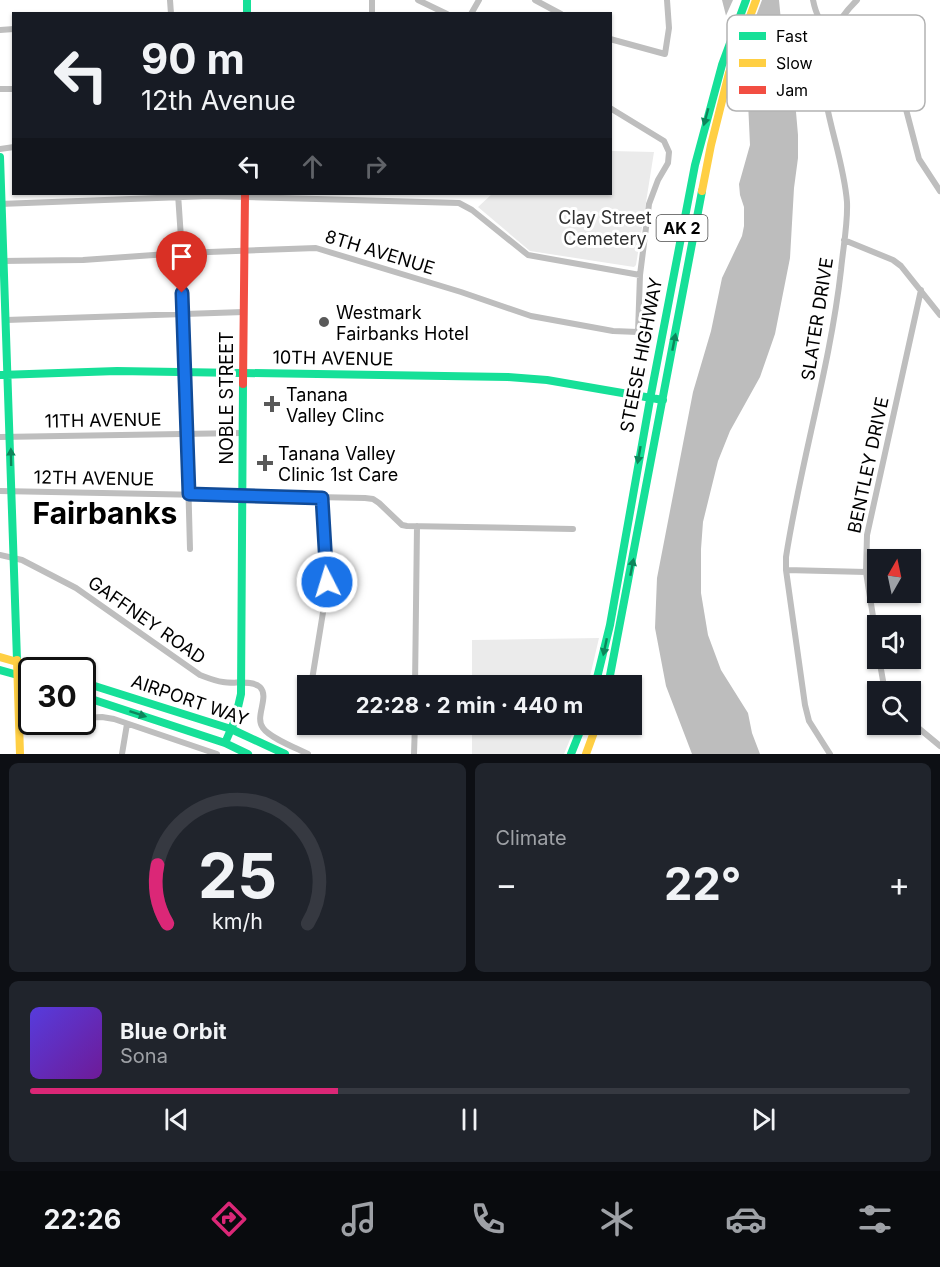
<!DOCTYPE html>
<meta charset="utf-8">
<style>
body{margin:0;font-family:Inter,sans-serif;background:#20242c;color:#f1f3f6;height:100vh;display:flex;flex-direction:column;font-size:22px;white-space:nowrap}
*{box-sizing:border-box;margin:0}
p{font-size:20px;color:#9ea1a6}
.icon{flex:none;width:33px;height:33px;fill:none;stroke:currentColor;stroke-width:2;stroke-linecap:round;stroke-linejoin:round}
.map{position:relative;height:754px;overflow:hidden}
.panel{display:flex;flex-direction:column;gap:9px;padding:9px;background:#0d0f14;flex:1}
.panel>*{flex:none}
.hud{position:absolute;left:12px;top:12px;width:600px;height:183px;border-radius:0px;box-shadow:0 2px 4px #0004;background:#171b24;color:#f1f3f6;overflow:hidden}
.needle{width:39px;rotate:9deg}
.buttons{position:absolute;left:867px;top:549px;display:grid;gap:12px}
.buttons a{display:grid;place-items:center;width:54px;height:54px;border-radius:0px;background:#171b24;box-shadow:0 2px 4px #0004;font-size:30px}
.speed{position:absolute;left:18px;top:657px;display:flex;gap:12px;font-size:30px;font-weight:700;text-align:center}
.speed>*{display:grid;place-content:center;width:78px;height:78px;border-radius:50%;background:#171b24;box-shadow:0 2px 4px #0004;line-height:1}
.speed .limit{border:3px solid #111;border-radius:9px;background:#fff;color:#111}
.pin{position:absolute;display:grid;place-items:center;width:51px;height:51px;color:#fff;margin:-62px -26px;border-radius:50% 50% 50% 0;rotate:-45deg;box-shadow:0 0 6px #0007}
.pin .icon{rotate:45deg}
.me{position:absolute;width:66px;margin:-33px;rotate:355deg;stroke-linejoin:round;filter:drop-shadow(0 0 4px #0008)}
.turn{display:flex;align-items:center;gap:21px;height:126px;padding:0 30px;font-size:27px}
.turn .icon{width:78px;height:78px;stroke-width:2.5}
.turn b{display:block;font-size:42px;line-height:51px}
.lanes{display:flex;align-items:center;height:57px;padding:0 30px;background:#0003;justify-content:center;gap:30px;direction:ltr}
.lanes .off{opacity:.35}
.big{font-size:45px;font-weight:700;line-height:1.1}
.panel .card{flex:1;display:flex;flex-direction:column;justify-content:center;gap:9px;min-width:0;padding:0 21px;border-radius:9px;background:#20242c}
.panel .dial{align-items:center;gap:0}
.dial svg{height:156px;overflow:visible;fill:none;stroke:#363941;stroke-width:7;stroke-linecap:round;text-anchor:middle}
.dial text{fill:#f1f3f6;stroke:none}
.song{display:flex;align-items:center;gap:18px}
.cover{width:72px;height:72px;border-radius:9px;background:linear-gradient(135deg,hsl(250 70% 55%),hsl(280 70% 35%))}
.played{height:6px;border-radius:3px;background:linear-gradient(90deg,#db2777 35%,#363941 35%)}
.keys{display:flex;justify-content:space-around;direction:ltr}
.heat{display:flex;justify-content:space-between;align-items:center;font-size:33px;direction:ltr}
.panel .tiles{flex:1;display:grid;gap:9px;grid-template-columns:1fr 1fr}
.card:last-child{grid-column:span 2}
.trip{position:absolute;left:297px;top:675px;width:345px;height:60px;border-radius:0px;background:#171b24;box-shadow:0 2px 4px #0004;font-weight:700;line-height:60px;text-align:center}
.tabs{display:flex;height:96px;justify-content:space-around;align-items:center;background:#090b0e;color:#9ea1a6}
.tabs .icon{width:42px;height:42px}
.tabs .current{color:#db2777}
.tabs b{font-size:27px;color:#f1f3f6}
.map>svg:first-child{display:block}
.green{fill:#ebebeb}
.water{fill:#bdbdbd}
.pier{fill:#fff}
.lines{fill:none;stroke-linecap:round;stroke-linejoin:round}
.street{stroke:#bebebe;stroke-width:6}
.fast{stroke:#16e098;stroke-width:8}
.slow{stroke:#ffcf43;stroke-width:8}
.jam{stroke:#f24e42;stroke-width:8}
.oneway{fill:#0d865b}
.route-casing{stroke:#114b97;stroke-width:15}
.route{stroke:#1a73e8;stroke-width:10}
.poi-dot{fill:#595959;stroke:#fff;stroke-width:2}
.labels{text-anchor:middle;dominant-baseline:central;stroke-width:6;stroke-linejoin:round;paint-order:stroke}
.shield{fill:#fff;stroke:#4c4c4c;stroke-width:1.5}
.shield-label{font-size:16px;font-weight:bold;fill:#000}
.park-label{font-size:18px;fill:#313131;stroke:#fff}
.street-label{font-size:18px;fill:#000;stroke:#fff}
.poi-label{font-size:18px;fill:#000;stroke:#fff;text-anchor:start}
.town-label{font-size:30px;font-weight:bold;fill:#000;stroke:#fff}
.key{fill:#fff;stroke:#b2b2b2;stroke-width:1.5}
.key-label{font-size:16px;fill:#000}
</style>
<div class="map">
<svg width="940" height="754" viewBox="0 0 940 754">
<rect width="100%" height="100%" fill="#fff"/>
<path class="green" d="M611,151L654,152L636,265L634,267L530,251L478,207L492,194H610Z
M599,638L588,685H472V640Z
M472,725V724L576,725L564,754H472Z"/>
<path class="water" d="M722,0H779L784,52L796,112L798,135V158L794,188L790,258L775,334L760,377L730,431L718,461L703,522L701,549V593L708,635L721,670L748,713L752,733L760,754H692L666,686L655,628L657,578L693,392L711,331L722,278L742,236L744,226V207L740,195L739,184L750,145L748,102Z"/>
<path class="pier" d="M733,0H762L737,67L724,20Z"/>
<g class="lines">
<path class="street" d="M170,0L171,14
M418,0L447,14
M535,0L561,14
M813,0C816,15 820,22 831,32
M372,14V0
M471,14L479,0
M0,30L14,29
M610,39L665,54L669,28L667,0
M823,71L880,78L893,84L902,94L919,159L940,191
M0,89H14
M0,149L14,147
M178,194L182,253L190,549
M0,204L209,196L459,203L472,210L528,255L640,275
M844,240L893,260L901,266L940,315
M1,261L83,260L182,253L316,248L461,292L531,316L613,331L638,332L640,275L649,204L658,180L668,163L669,152L664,141L610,108
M6,320L244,312
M0,437L242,433
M0,491L365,498L373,499L379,503L402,525L407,526L573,529
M0,555L22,560L76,588L200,675C208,678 215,681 223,682C233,684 253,680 260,687C270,697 254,717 263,728C270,738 296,748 308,754
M786,570L866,572
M878,648L866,572L867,535L921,290
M879,658L885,692
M311,686L326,594L322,498
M415,686L417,526
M82,718L102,717L114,719L217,754
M910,721L940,746
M19,723L42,722
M122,754L127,724
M414,754L415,724
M830,754L809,721L805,705L786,570V557C801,460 830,367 841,270C843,248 848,224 847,202C841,127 792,64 857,0"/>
<path class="fast" d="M247,0V14
M0,157L17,660
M0,375L117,371L508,377L547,380L663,400
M0,670L32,679
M82,682L231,729L285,754
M595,686L610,625L651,394L695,165L722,65L746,0
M608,686L702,191
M82,696L225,743L248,754
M225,743L235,720L241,694L243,384
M571,754L583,724"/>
<path class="slow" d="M702,191L711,145L729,73L756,0
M0,657L45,670
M17,660L20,754
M586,754L597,724"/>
<path class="jam" d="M243,384L245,194"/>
</g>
<defs><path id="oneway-solid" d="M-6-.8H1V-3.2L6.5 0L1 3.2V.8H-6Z" transform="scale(1.5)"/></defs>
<g class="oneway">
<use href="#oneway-solid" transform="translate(706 117) rotate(105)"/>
<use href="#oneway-solid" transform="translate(674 342) rotate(-79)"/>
<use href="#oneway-solid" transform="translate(639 455) rotate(100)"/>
<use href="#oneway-solid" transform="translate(11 457) rotate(-91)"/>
<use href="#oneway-solid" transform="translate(632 567) rotate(-79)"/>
<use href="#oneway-solid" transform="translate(605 647) rotate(102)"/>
<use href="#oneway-solid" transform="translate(138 714) rotate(18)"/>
</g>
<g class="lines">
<g class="route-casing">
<path id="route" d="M182,293L189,494L322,498L327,582"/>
</g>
<use href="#route" class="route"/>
</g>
<g class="poi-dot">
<circle cx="324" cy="322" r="6"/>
<path d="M269 395h6v6h6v6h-6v6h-6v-6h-6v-6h6z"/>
<path d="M262 454h6v6h6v6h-6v6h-6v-6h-6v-6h6z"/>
</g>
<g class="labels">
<rect class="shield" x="656.5" y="215" width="51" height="26" rx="4.5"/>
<g class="shield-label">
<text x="682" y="228">AK 2</text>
</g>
<g class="park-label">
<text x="605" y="217">Clay Street<tspan x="605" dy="21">Cemetery</tspan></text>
</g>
<g class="street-label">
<text transform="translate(380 252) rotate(17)">8TH AVENUE</text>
<text transform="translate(817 319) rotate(-81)">SLATER DRIVE</text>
<text transform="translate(641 355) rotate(-79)">STEESE HIGHWAY</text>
<text transform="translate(333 358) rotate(1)">10TH AVENUE</text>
<text transform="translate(226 398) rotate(-90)">NOBLE STREET</text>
<text transform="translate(103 420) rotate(-1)">11TH AVENUE</text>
<text transform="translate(868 465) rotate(-78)">BENTLEY DRIVE</text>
<text transform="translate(94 478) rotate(1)">12TH AVENUE</text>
<text transform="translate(147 620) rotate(35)">GAFFNEY ROAD</text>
<text transform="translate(190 700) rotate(19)">AIRPORT WAY</text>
</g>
<g class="poi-label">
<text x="336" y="312">Westmark<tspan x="336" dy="21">Fairbanks Hotel</tspan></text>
<text x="286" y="394">Tanana<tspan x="286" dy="21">Valley Clinc</tspan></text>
<text x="278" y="453">Tanana Valley<tspan x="278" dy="21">Clinic 1st Care</tspan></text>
</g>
<g class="town-label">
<text x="105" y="513">Fairbanks</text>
</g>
</g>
<rect x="727" y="15" width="198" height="96" rx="9" class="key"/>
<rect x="739" y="32" width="27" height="8" fill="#16e098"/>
<rect x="739" y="59" width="27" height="8" fill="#ffcf43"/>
<rect x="739" y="86" width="27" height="8" fill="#f24e42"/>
<g class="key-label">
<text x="776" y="42">Fast</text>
<text x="776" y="69">Slow</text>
<text x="776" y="96">Jam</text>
</g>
</svg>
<div class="buttons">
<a><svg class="needle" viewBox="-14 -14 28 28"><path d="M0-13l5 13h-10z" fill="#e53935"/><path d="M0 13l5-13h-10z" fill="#9ea1a6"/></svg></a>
<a><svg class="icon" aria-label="sound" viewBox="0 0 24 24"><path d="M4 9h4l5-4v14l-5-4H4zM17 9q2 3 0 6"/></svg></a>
<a><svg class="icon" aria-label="search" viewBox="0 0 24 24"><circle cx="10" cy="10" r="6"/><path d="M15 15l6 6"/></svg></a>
</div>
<div class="speed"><div class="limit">30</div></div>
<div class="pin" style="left:182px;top:293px;background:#d93025"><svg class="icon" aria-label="arrive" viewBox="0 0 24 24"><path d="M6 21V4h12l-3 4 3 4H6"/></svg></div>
<svg class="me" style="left:327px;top:582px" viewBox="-20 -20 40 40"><circle r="17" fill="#1a73e8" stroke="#fff" stroke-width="3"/><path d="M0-11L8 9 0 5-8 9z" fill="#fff"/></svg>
<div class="trip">22:28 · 2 min · 440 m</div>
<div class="hud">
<div class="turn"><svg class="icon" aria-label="left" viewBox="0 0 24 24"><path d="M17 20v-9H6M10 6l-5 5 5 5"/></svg><div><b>90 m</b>12th Avenue</div></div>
<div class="lanes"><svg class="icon" aria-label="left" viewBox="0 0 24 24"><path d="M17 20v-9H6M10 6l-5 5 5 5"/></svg><svg class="icon off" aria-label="ahead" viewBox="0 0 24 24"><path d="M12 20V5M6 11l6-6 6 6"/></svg><svg class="icon off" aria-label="right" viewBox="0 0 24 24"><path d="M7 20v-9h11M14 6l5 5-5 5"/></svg></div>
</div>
</div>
<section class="panel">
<div class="tiles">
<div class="card dial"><svg viewBox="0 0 100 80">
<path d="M14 69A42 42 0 1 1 86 69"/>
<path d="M14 69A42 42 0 0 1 9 39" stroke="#db2777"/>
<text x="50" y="56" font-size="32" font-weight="700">25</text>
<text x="50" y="72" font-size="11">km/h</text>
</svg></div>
<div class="card"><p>Climate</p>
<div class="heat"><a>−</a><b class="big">22°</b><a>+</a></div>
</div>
<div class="card">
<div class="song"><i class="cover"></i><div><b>Blue Orbit</b><p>Sona</p></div></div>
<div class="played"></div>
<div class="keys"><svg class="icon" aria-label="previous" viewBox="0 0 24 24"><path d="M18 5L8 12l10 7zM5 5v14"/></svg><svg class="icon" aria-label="pause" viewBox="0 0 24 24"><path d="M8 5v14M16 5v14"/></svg><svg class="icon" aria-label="next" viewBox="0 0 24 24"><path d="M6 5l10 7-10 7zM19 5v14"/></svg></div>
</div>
</div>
</section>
<nav class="tabs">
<b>22:26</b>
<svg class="icon current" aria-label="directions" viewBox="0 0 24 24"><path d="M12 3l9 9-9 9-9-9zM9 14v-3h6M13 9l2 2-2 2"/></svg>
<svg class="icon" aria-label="music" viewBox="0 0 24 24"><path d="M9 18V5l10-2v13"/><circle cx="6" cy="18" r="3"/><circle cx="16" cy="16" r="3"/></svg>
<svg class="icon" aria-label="phone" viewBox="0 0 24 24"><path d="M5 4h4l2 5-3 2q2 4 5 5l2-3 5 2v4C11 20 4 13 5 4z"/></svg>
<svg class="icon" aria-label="climate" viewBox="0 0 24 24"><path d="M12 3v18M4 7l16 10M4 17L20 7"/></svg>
<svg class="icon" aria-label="car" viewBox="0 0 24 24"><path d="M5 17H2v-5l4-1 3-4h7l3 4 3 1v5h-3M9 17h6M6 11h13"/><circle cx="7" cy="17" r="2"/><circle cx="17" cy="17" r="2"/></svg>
<svg class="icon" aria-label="filters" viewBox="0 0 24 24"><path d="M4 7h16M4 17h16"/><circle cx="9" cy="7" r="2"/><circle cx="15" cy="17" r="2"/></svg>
</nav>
